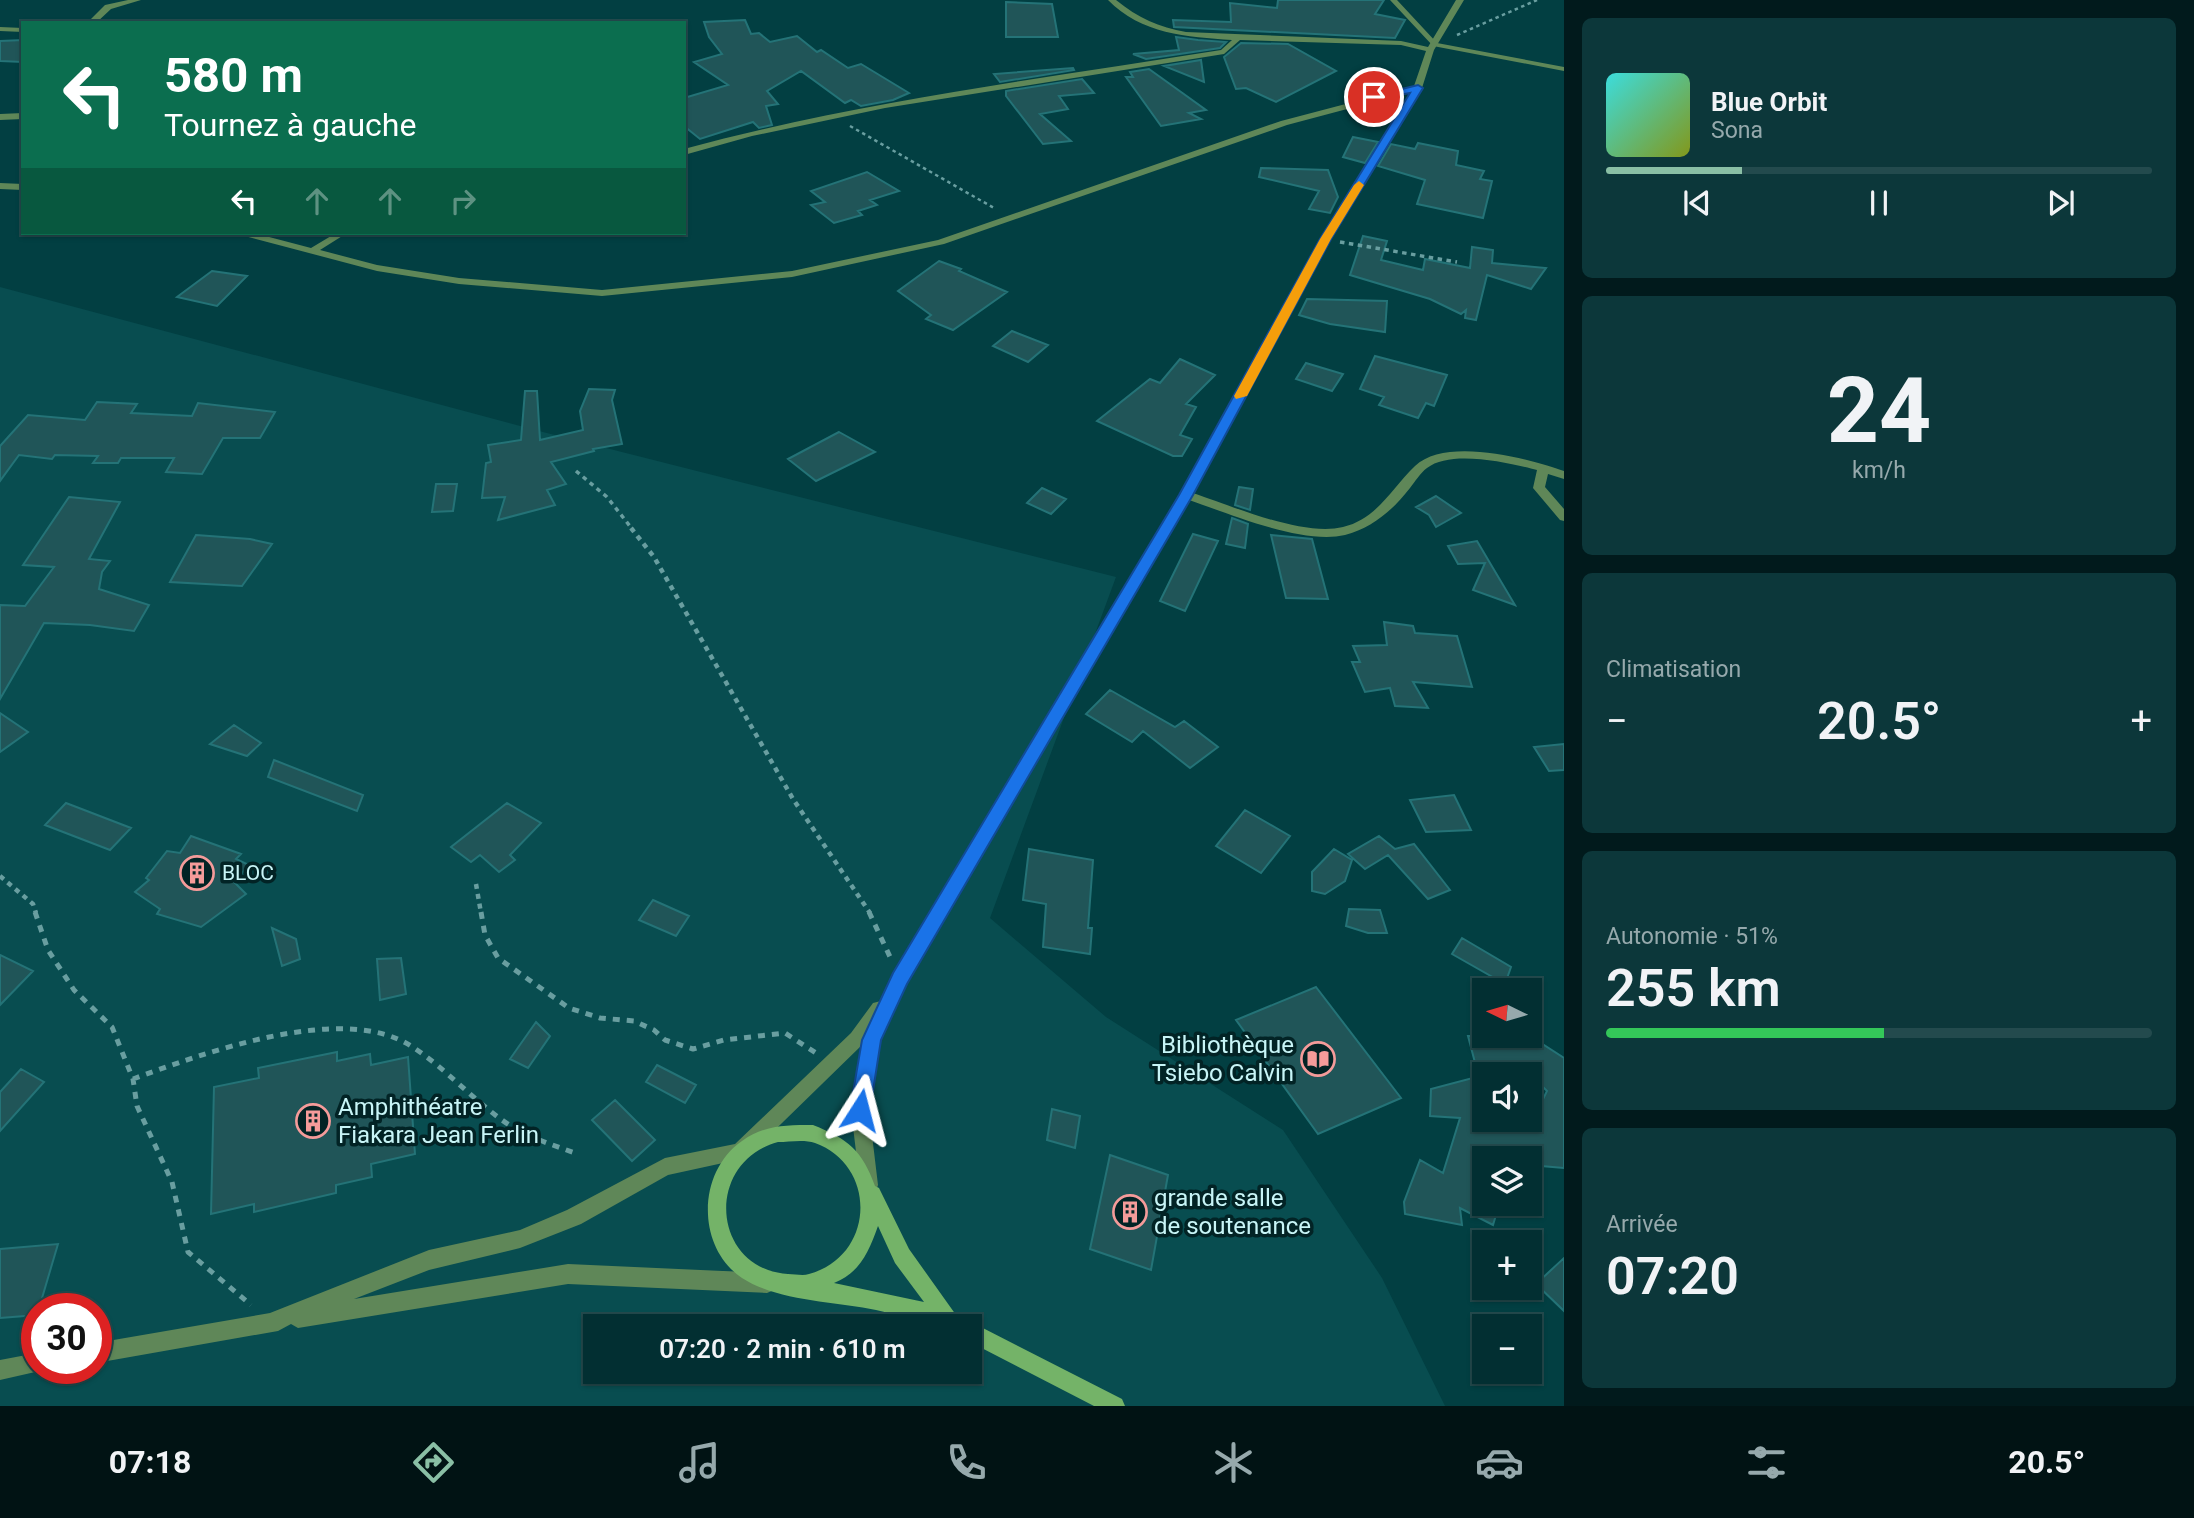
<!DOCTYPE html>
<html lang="fr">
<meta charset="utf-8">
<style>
body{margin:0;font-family:Roboto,sans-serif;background:#0c373a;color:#f1f3f6;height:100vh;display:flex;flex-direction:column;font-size:26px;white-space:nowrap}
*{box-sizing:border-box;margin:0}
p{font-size:23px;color:#96a9ac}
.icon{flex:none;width:38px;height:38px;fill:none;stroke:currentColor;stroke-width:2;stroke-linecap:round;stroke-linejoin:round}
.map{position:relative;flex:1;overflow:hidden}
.sheet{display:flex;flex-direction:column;gap:18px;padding:18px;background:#011a1c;width:630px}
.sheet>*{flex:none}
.top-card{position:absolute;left:21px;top:21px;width:665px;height:214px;border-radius:0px;box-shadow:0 2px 5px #0004,0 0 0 2px #234a4d;background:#0b6e4f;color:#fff;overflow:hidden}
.needle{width:46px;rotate:275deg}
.tools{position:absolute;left:1472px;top:978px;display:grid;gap:14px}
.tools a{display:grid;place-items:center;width:70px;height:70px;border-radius:0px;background:#022f32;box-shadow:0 2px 5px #0004,0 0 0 2px #234a4d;font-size:35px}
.speed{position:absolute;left:21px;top:1293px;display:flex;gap:14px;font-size:35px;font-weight:700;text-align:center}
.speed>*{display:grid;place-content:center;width:91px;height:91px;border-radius:50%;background:#022f32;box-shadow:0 2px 5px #0004,0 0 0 2px #234a4d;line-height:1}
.speed .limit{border:10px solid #d22;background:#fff;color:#111}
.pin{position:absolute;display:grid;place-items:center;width:60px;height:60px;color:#fff;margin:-30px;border:4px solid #fff;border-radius:50%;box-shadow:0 2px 7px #0007}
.me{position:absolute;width:77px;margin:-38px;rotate:9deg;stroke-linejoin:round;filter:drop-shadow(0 0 5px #0008)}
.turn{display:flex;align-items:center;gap:24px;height:147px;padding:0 28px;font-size:32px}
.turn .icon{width:91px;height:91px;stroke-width:2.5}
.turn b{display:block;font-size:49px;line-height:60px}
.lanes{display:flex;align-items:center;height:66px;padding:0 28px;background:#0003;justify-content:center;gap:35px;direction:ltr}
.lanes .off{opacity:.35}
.big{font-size:52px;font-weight:600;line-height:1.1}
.sheet .card{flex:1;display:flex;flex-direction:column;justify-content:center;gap:10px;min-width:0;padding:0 24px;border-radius:10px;background:#0c373a}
.sheet .dial{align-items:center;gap:0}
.dial b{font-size:91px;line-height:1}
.song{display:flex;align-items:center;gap:21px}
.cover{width:84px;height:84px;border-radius:10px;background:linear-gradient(135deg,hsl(180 70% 55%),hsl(70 70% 35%))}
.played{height:7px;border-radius:4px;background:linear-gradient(90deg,#8abfa5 25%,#234a4d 25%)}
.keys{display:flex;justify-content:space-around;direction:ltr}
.heat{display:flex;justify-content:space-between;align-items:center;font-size:38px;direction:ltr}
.charge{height:10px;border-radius:5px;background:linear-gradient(90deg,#34c759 51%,#234a4d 0)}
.trip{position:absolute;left:583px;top:1314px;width:399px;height:70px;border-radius:0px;background:#022f32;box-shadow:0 2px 5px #0004,0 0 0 2px #234a4d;font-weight:600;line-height:70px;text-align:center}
.tab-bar{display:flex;height:112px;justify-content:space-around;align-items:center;background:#011314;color:#96a9ac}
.tab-bar .icon{width:49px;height:49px}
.tab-bar .active{color:#8abfa5}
.tab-bar b{font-size:32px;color:#f1f3f6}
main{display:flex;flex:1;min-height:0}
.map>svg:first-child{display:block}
.built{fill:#084d50;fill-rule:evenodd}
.building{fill:#205558;stroke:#247377;stroke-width:2}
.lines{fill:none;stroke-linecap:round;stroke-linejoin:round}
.path-far3{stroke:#699ea0;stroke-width:2.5;stroke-dasharray:3.5 3.5;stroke-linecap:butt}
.path-far2{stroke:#699ea0;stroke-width:3.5;stroke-dasharray:4.5 4.5;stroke-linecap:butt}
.path-far1{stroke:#699ea0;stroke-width:4.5;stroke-dasharray:5 5;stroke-linecap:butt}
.path{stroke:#699ea0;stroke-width:5;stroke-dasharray:7 7;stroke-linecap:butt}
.lane{fill:#5f8758;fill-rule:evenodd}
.street{fill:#5f8758;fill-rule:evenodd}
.secondary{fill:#74b368;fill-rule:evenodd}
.route{fill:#1a73e8;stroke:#114b97;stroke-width:2}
.slow{fill:#f59e0b}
.labels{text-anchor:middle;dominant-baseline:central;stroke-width:7;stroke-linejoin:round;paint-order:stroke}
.poi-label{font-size:21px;fill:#c8f5f7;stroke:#022325;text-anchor:start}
.near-poi-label{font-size:24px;fill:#c8f5f7;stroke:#022325;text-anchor:start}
</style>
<main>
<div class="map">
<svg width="1564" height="1406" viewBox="0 0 1564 1406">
<rect width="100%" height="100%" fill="#023f42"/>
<path class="built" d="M0,287L539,431L1116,577L990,918L1106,1017L1283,1130L1382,1278L1445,1406H0ZM37,1309H96V1368H37ZM595,1326H970V1372H595Z"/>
<path class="building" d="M1278,0H1384L1375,14L1405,20L1395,38L1174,27L1173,20L1231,22L1230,3L1277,8Z
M1006,2L1052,4L1058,37H1006Z
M745,20L751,34L759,33L770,42L797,36L817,52L821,50L848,68L861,64L909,93L893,100L861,106L851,100L845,103L801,71L767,91L778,104L766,106L772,125L759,128L753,122L700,139L684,126V98L728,85L694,62L722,54L709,37L704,22Z
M1176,37L1198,40L1226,42L1220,48L1146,59L1133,54L1179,50Z
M23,40V62L0,61V41Z
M1241,43L1288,44L1336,71L1276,102L1246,88L1236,89L1224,57Z
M1201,60L1204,82L1164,66Z
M1073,68L1074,70L1000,82L994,74Z
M1149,69L1206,110L1189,113L1201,119L1161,126L1126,77H1133L1130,72Z
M1082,79L1094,93L1059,96L1068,109L1040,114L1071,141L1043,144L1006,96V91Z
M1353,137L1378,142L1365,163L1343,157Z
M1418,143L1458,151L1456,165L1484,171L1480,179L1492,181L1483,218L1417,204L1425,180L1378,166L1391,144L1415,149Z
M1261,168L1328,170L1338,197L1330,213L1309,209L1319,191L1259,177Z
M867,172L899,191L870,200L877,205L858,211L862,215L834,223L811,205L825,202L811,191Z
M1363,236L1387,241L1381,260L1423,270L1425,259L1470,268L1472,247L1493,250L1492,263L1546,268L1531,289L1487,275L1476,320L1465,318L1466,310L1461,314L1430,299L1350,275Z
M939,261L961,269L959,271L1007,292L953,330L926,319L931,315L898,291Z
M212,271L247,276L217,306L177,297Z
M1307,299L1387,301L1385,332L1330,324L1299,315Z
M1012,331L1048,345L1028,362L993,346Z
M1375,356L1447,375L1434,406L1426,403L1418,418L1379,405L1384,397L1360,389Z
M1180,359L1215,375L1186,404L1196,407L1180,435L1192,439L1182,456H1173L1097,421L1150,379L1160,383Z
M1306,363L1316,366L1343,374L1332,391L1296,379Z
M589,389L615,390L612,400L622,444L593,449L594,451L551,462L566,484L547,490L555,505L498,520L505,497L482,498L486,463L491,462L488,445L521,440L525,391H537L540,440L583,430L580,411Z
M97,402L137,404L131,413L192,416L198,403L275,412L260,438H223L202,474L166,472L174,458H121L118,463H93L98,456L55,455L52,459L19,455L0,481V446L28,415L85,420Z
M839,432L875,452L816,481L788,459Z
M436,484H457L453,511L432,512Z
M1239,487L1253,489L1250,510L1235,505Z
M1042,488L1066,499L1051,514L1027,503Z
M1436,496L1461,513L1436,527L1429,515L1416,507Z
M69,497L120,502L89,559L110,561L102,572L99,589L149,605L134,631L90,625L44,623L0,699V605L25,606L54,567L23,565Z
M1232,518L1248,524L1245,548L1226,544Z
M1193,534L1218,541L1185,611L1160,601Z
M196,535L250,539L272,544L242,586L170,582Z
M1271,535L1312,539L1328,599L1286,598Z
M1477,541L1490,563L1515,605L1473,590L1485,563L1458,564L1448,546Z
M1384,622L1413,626L1415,633L1457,636L1472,687L1413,682L1428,708L1395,706L1390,688L1365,692L1352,662H1360L1353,646L1387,645Z
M1110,690L1175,727L1184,721L1218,747L1190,768L1143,731L1132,742L1086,714Z
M0,713L28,732L0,752Z
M234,725L261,743L247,756L210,744Z
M1564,744V770L1549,771L1534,747Z
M274,760L363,795L357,811L268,777Z
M1454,795L1471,830L1426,832L1410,800Z
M66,803L131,828L110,850L45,825Z
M507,803L541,823L510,855L515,860L499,872L480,855L471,862L451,847Z
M1245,810L1290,836L1261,873L1216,846Z
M191,836L241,854L236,859L249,865L234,882L246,894L201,927L157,914L160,909L135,892L149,880L146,878L167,851L180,853Z
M1379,836L1395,849L1414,844L1450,890L1428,899L1388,855L1365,869L1348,854Z
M1029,849L1093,860L1088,928H1092L1090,954L1043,947L1046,904L1023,900Z
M1334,849L1352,860L1345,881L1325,894L1312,891V872Z
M653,900L689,916L676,936L639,920Z
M1349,909L1380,910L1387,933H1368L1346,926Z
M272,928L296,939L300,959L282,966Z
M1462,938L1511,967L1505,984L1452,954Z
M0,955L33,971L0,1005Z
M401,958L406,994L380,1000L377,959Z
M1316,987L1401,1098L1318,1134L1236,1020Z
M536,1022L550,1036L528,1068L510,1059Z
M1468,1036H1530L1564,1058V1168L1530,1165V1158H1484V1204L1499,1205L1493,1225L1460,1208L1462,1225L1405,1214L1404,1202L1420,1160L1443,1173L1460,1118L1430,1116L1431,1089L1484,1075V1120H1533L1547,1091L1530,1074H1478Z
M337,1052V1061L370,1054L371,1065L408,1057L415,1154L371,1164L372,1177L336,1185V1193L254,1212V1204L211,1214L214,1087L259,1078L258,1068Z
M657,1065L696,1085L685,1103L646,1082Z
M21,1069L44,1082L0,1131V1092Z
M615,1100L655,1140L632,1161L592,1120Z
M1052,1109L1080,1116L1075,1148L1047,1140Z
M1110,1155L1168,1175L1151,1270L1090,1249Z
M58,1244L37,1315L0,1318V1249Z
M1564,1258V1311L1536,1284Z"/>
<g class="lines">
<path class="path-far3" d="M1457,35L1537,0
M850,126L994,208"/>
<path class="path-far2" d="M1340,242L1457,262
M576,471L607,497L633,530"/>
<path class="path-far1" d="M631,528L654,557L793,799L870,913
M0,876L33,904L36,913
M476,884L481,913"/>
<path class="path" d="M35,912L48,950L74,990L112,1027L133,1079L137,1106L172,1182L188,1252L251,1305
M481,912L485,935L498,958L569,1008L600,1018L634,1021L654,1030L665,1040L693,1049L724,1040L785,1033L816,1053
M869,912L891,959
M133,1079C204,1053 342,1002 411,1046C444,1067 470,1097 502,1120C524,1136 550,1144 575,1153"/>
<path class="lane" d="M1390,0H1397L1437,43L1564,67V71L1433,46Z"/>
<path class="street" d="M128,0H141L111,9L96,23H87L105,5Z
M1108,0H1116C1138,18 1159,27 1186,32L1401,41L1428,47L1456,0H1464L1434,50L1422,88L1331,239L1193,493C1232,506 1303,537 1343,527C1377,519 1392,488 1415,466C1446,436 1530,459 1564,471V479L1548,474L1545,487L1564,509V521L1560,520L1533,488L1537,470C1510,463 1451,449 1427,468C1420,473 1415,482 1410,488C1393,510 1372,528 1345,535C1303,545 1230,514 1189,500L906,984L880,1040L869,1110L878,1185L876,1191L869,1194L862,1191L860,1185L851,1110L862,1045L746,1158L668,1175L581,1224L520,1248L429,1270L354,1299L568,1264L767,1273L774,1276L777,1283L774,1290L767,1293L568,1284L298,1328L291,1324L278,1331L96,1363V1343L270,1313L429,1250L520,1230L567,1210L665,1158L735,1144L851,1033L873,1003L881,1001L894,974L1180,495L1321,239L1411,92L1287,125L944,244L792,277L602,296L459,284L377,271L241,235L239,233H254L311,248L336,233H347L320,250L377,265L459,278L602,290L792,271L938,240L1281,121L1414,86L1426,51L1401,45L1240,40L1224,54L885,108L752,136L684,155V149C861,101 1041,79 1221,50L1232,40C1187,37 1141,34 1108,0Z
M0,27L23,28V32L0,31Z
M23,113V119L0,120V114Z
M0,183L23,184V190L0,189Z
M37,1353V1368H45L44,1370L0,1380V1360Z"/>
<path class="secondary" d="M813,1125C848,1139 862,1150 875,1186L879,1188L909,1249L956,1315L966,1319L968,1323L977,1325L1122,1399L1125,1406H1094L970,1342V1326C959,1326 948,1328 938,1326C917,1324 896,1314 876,1310C835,1302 777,1301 742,1278C696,1247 697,1172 742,1141C764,1125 787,1125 813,1125ZM778,1142C789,1142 804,1139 815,1143C878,1166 875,1256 809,1274C803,1276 795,1274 788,1274C711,1269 704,1162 778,1142ZM878,1226L895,1263L924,1302L834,1283C860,1273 869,1251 878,1226Z"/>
</g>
<path class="route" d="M1418,85L1423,88L1331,239L1193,495L907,984L881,1040L870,1110L867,1117L860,1120L853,1117L850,1110L862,1040L893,973L1179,495L1320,239L1410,93L1374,100L1369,97Z"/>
<path class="slow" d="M1359,181L1364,185L1331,239L1247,396L1236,399L1234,396L1320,239L1354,185Z"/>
<defs>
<g id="building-ring" transform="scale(1.75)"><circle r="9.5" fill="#022325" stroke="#f59b9a" stroke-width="1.5"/><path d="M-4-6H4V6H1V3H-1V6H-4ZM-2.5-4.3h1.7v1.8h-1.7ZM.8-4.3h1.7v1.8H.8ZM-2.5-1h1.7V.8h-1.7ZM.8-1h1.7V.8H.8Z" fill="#f59b9a"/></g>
<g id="library-ring" transform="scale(1.75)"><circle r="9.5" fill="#022325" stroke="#f59b9a" stroke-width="1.5"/><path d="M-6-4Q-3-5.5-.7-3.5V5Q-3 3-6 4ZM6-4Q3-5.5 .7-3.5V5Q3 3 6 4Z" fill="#f59b9a"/></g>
</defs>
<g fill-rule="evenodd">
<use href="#building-ring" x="197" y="873"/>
<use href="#library-ring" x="1318" y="1059"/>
<use href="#building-ring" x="313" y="1121"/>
<use href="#building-ring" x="1130" y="1212"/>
</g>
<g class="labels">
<g class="poi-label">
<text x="222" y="873">BLOC</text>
</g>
<g class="near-poi-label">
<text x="1294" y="1045" text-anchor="end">Bibliothèque<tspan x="1294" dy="28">Tsiebo Calvin</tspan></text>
<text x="338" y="1107">Amphithéatre<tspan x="338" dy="28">Fiakara Jean Ferlin</tspan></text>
<text x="1154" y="1198">grande salle<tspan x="1154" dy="28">de soutenance</tspan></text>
</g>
</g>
</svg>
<div class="tools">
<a><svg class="needle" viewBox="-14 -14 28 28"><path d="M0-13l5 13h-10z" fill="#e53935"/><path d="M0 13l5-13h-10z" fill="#96a9ac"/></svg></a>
<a><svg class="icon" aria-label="sound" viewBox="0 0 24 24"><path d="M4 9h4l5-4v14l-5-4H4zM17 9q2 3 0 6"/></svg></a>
<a><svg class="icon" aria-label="layers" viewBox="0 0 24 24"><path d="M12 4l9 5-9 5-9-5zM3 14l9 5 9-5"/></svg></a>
<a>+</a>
<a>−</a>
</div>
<div class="speed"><div class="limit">30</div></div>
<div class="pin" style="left:1374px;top:97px;background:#d93025"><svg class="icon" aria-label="arrive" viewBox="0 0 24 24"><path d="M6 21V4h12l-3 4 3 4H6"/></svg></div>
<svg class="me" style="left:860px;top:1110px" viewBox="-20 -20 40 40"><path d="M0-17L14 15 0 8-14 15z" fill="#1a73e8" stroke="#fff" stroke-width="4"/></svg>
<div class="trip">07:20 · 2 min · 610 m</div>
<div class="top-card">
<div class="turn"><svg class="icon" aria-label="left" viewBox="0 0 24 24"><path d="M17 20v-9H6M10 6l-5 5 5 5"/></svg><div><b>580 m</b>Tournez à gauche</div></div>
<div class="lanes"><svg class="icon" aria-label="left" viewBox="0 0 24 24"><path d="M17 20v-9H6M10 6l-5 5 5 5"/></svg><svg class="icon off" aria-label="ahead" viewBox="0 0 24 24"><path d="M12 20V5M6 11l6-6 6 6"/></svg><svg class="icon off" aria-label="ahead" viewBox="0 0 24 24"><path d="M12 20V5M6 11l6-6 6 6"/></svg><svg class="icon off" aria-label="right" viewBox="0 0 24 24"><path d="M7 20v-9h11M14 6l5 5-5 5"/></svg></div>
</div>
</div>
<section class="sheet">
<div class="card">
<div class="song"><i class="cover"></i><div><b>Blue Orbit</b><p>Sona</p></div></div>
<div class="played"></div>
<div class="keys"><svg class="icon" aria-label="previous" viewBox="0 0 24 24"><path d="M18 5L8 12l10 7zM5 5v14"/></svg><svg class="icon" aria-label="pause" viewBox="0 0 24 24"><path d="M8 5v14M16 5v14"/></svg><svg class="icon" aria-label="next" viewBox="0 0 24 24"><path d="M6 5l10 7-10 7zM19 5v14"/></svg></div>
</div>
<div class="card dial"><b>24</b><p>km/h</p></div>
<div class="card"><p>Climatisation</p>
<div class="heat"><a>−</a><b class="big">20.5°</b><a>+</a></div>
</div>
<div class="card"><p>Autonomie · 51%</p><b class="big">255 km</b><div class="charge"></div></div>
<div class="card"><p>Arrivée</p><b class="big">07:20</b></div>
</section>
</main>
<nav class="tab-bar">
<b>07:18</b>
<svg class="icon active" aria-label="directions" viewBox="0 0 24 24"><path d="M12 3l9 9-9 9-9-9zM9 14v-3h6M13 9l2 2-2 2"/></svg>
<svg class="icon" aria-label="music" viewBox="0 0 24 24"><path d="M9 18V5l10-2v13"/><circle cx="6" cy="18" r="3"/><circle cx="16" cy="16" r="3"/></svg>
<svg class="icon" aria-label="phone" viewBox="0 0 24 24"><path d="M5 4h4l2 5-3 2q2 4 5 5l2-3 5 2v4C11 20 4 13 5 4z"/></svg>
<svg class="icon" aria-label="climate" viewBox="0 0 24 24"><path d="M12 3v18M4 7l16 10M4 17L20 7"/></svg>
<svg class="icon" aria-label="car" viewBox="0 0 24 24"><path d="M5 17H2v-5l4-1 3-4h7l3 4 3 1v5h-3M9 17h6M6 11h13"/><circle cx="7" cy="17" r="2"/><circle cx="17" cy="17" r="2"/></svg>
<svg class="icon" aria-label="filters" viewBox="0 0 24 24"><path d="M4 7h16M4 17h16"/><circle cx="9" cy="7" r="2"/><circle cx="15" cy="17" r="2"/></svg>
<b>20.5°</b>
</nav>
